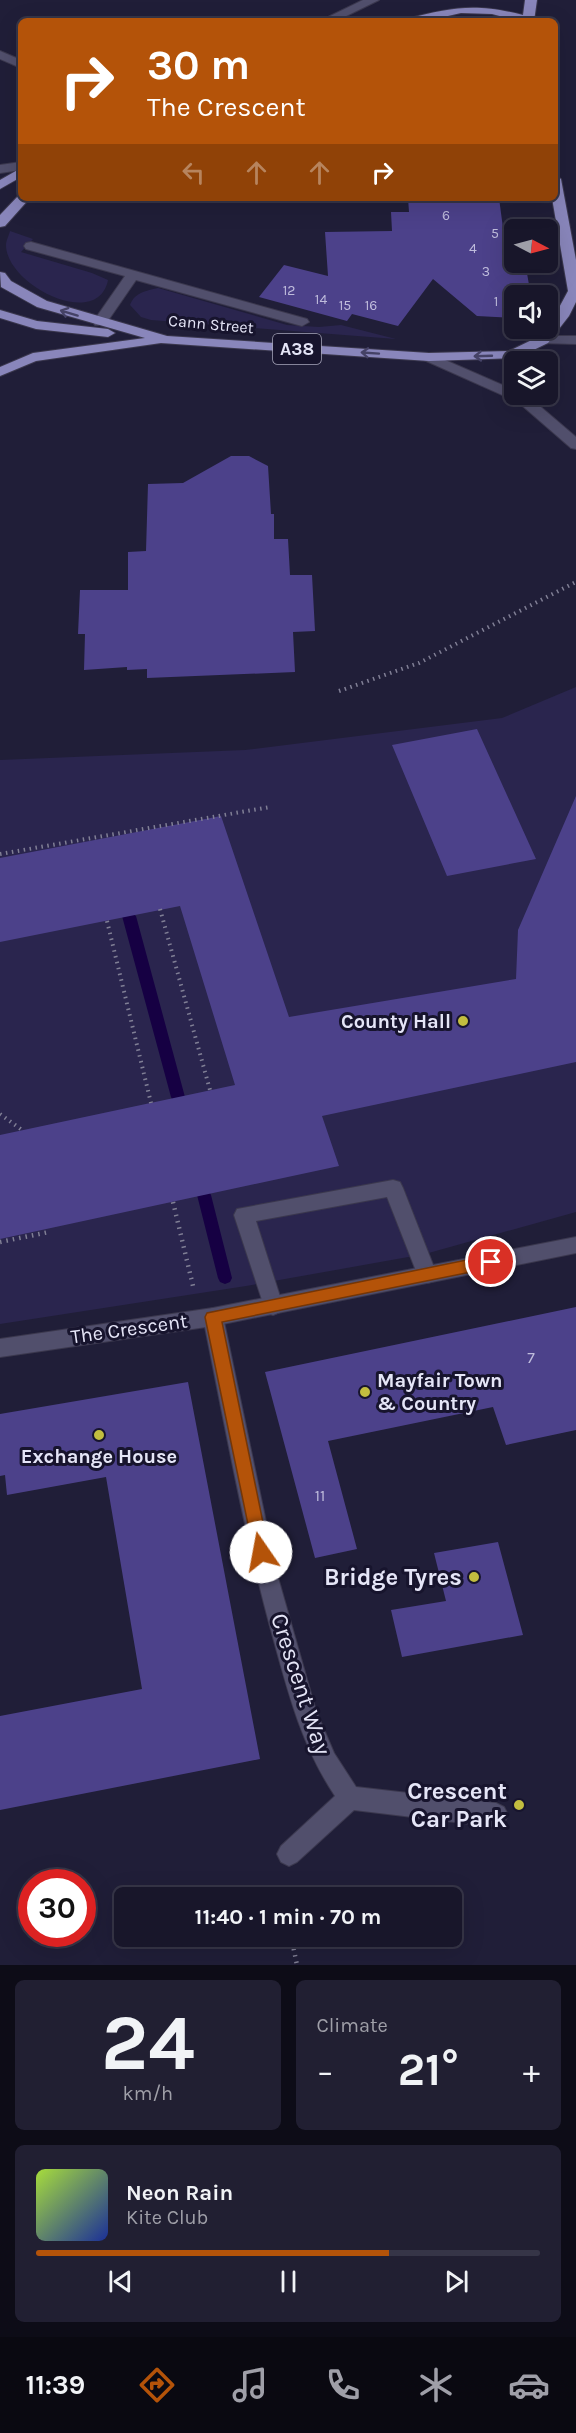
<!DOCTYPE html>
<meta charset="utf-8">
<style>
body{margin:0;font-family:Karla,sans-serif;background:#211f32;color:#f1f3f6;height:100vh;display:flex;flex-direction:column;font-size:22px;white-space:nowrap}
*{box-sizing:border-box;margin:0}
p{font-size:20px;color:#9f9fa8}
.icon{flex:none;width:33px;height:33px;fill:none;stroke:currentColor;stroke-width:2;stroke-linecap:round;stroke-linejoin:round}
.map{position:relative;height:1965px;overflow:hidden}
.details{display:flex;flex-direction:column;gap:15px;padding:15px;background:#0d0c17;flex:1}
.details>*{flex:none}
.guide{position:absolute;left:18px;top:18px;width:540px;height:183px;border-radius:9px;box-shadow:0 6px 24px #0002,0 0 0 2px #363547;background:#b45309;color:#fff;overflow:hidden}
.needle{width:39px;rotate:96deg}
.buttons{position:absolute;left:504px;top:219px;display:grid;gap:12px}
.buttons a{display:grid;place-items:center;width:54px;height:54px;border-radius:9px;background:#18162a;box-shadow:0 6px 24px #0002,0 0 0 2px #363547;font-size:30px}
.speed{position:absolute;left:18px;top:1869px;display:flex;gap:12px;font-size:30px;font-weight:700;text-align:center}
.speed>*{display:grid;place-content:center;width:78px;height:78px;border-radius:50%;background:#18162a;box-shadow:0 6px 24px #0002,0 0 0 2px #363547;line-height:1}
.speed .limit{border:9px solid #d22;background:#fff;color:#111}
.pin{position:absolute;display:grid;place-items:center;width:51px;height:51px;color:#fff;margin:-26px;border:3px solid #fff;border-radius:50%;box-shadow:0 2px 6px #0007}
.me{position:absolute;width:66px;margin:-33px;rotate:348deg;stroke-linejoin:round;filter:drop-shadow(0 0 4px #0008)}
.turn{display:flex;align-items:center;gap:21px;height:126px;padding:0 30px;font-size:27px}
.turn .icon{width:78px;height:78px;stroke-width:2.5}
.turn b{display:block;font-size:42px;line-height:51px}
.lanes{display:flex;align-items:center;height:57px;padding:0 30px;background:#0003;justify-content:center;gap:30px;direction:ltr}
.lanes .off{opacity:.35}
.big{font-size:45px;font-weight:700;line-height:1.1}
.details .card{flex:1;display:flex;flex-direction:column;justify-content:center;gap:9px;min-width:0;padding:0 21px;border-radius:9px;background:#211f32}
.details .dial{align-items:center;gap:0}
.dial b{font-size:78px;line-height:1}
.song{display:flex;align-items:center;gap:18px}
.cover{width:72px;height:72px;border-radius:9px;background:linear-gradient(135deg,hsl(80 70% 55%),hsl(230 70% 35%))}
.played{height:6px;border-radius:3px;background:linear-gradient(90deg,#b45309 70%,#363547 70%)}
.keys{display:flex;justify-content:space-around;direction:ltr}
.heat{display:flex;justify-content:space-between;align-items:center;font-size:33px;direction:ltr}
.details .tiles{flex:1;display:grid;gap:15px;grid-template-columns:1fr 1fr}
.card:last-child{grid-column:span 2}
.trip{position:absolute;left:114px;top:1887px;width:348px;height:60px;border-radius:9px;background:#18162a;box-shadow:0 6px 24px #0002,0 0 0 2px #363547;font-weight:700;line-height:60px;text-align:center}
.menu{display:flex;height:96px;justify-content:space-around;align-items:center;background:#0a0911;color:#9f9fa8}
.menu .icon{width:42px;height:42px}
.menu .selected{color:#b45309}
.menu b{font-size:27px;color:#f1f3f6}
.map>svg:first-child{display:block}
.green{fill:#2a254e}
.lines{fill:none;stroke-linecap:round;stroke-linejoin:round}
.stream{fill:#160043;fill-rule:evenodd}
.building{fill:#4c418a}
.lane-casing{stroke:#3b384e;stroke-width:2}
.street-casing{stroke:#3b384e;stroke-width:2}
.secondary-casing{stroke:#3b384e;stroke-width:2}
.primary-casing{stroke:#3b384e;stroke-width:2}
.path-far1{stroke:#807f95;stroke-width:4;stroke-dasharray:1.5 4.5;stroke-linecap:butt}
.path{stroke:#807f95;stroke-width:4.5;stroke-dasharray:1.5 5;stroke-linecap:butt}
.lane{fill:#514f6c;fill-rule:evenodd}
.street{fill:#514f6c;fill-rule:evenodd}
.secondary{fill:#514f6c;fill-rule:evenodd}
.primary{fill:#8986bb;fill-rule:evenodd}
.oneway{stroke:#454266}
.route{fill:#b45309;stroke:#753606;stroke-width:1.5}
.poi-dot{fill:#c2bd3f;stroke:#17142d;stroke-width:2}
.labels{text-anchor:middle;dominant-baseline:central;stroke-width:6;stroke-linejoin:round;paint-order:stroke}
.far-number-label{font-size:14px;fill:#bfbcdc}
.far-street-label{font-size:16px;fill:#e5e5f7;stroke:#17142d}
.number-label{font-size:16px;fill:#bfbcdc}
.shield{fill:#17142d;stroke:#a7a6ba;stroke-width:1.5}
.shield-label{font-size:18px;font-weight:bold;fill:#e5e5f7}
.poi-label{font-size:20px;font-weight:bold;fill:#e5e5f7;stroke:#17142d;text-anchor:end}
.street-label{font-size:20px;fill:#e5e5f7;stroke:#17142d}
.near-poi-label{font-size:24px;font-weight:bold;fill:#e5e5f7;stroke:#17142d;text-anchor:end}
.near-street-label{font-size:24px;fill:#e5e5f7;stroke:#17142d}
</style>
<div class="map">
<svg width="576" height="1965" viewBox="0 0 576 1965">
<rect width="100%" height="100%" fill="#201e38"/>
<path class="green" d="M10,231L33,239L21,252L92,273L108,280C98,331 6,285 6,245C6,241 9,235 10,231Z
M158,288L287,325L319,327L341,325L396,339L151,320L141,317L130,305C135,292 146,291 158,288Z
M576,687V1212L425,1254L246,1286L0,1324V760L245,750L502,718Z"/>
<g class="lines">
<path class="stream" d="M129,911L136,916L185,1097L183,1101H173L171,1097L122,916Z
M204,1189L209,1191L211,1195L232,1278L230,1282L225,1284L220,1282L218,1278L197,1195L199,1191Z"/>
</g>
<path class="building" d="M408,198H499L503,228H520L514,230V262H525L531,296H514V318L477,316L433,279L398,326L352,314L347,321L259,297L284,265L328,276L325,232L392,231L391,212H409Z
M231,456H249L268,466L271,514H274V539H288L290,575H312L315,631L293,632L295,672L147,678V669L127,670V667L84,670L85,634H78L80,590H128V552L146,551L148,484L183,483Z
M477,729L536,859L447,876L392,745Z
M576,796V1062L322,1116L339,1166L0,1239V1135L235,1085L180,906L0,942V858L221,816L289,1017L516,979L518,930Z
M576,1307V1430L506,1445L493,1407L328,1441L357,1549L315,1558L265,1372Z
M188,1382L260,1759L0,1810V1716L142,1689L106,1477L7,1495L5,1475L0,1476V1414Z
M498,1542L523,1635L402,1657L391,1610L446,1601L434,1553Z"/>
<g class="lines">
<g class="lane-casing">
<path id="lane" d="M363,0H379L336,21H320Z
M393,1180L400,1182L403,1188L437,1275L434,1281L427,1283L420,1281L387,1197L256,1221L283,1306L280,1312L273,1315L266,1312L234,1215L237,1209Z"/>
</g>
<g class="street-casing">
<path id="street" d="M0,51L21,60V68L0,59Z
M31,242L307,319L309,322L302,326L136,280L105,325H95L93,322L125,276L26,249L24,246L26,243Z
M543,336H576V344L538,343L536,340L538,337Z
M213,1308L220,1311L223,1317L277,1574L316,1711L334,1753L356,1787L496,1803L504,1807L508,1815L504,1823L496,1827L354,1810L297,1862L289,1866L281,1862L277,1854L281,1846L335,1796C303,1748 289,1696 274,1641C244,1534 225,1425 203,1317L206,1311Z"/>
</g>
<g class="secondary-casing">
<path id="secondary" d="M21,162V170L0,173V165Z
M429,353L514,390V394L528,396L576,437V449L571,448L518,402L424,360L422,357Z
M576,1237V1253L213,1326L0,1357V1339L213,1308Z"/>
</g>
<g class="primary-casing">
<path id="primary" d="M525,0H537L534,21H518L492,14L461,13L426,21H404L406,19C454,7 475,3 523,15Z
M21,168V177L0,189V180Z
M555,175L561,179L576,260V302L569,316L548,343L517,358L429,361L161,343L36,361L0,376V367L33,353L145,338L37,307L1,287L0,272L5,273L11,281L47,301L167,336L429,353L509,351L538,337L548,328L568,291L552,198H555Z
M19,195L21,198H30L5,226L0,227V215Z
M0,310L37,321L108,329L115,333L108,337L36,329L0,318Z"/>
</g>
<path class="path-far1" d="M339,691L419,663L576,582
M0,854L270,807
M160,909L210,1090
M107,921L151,1103
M0,1114L22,1130"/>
<path class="path" d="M173,1202L193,1286
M0,1242L49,1232
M280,1886L282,1898
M291,1936L297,1965"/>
<use href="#lane" class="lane"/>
<use href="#street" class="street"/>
<use href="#secondary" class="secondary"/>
<use href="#primary" class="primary"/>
</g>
<defs><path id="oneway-shaft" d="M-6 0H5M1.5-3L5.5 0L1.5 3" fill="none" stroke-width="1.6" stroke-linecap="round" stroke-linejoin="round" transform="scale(1.5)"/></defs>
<g class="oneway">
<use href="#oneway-shaft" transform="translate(69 313) rotate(-163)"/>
<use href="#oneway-shaft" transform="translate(370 353) rotate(-176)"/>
<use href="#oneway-shaft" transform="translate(483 356) rotate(178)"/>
</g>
<path class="route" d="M491,1255L496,1257L499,1262L496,1266L491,1268L222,1322L269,1552L267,1558L261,1560L255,1558L205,1317L207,1313Z"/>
<g class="poi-dot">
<circle cx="463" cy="1021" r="6"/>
<circle cx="365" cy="1392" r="6"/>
<circle cx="99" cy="1435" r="6"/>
<circle cx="474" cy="1577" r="6"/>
<circle cx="519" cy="1805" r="6"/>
</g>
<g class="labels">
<g class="far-number-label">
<text x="446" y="215">6</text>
<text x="495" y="233">5</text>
<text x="473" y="248">4</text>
<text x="486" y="271">3</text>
<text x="289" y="290">12</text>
<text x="321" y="299">14</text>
<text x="496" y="301">1</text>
<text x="345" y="305">15</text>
<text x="371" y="305">16</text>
</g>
<g class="far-street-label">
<text transform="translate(211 324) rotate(5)">Cann Street</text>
</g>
<g class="number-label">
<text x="531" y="1357">7</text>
<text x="320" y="1495">11</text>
</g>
<rect class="shield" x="273" y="334" width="48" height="30" rx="4.5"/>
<g class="shield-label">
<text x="297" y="349">A38</text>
</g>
<g class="poi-label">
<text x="451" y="1021">County Hall</text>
<text x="377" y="1380" text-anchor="start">Mayfair Town<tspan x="377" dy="23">&amp; Country</tspan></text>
<text x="99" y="1456" text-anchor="middle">Exchange House</text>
</g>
<g class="street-label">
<text transform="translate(129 1329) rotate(-8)">The Crescent</text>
</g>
<g class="near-poi-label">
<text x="462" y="1577">Bridge Tyres</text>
<text x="507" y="1791">Crescent<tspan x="507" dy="28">Car Park</tspan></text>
</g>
<g class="near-street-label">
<text transform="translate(301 1684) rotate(72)">Crescent Way</text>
</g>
</g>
</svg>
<div class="buttons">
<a><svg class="needle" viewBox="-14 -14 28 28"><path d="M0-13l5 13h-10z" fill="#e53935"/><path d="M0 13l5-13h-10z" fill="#9f9fa8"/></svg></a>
<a><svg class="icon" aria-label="sound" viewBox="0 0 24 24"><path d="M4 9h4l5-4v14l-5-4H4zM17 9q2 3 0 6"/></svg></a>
<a><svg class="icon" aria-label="layers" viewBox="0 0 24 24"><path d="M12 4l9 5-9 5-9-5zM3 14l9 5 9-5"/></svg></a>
</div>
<div class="speed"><div class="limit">30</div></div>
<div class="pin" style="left:491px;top:1262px;background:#d93025"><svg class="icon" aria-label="arrive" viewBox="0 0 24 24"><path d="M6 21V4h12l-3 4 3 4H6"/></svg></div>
<svg class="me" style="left:261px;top:1552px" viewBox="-20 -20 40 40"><circle r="19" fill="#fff"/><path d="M0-13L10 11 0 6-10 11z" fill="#b45309"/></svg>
<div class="trip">11:40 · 1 min · 70 m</div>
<div class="guide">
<div class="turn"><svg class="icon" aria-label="right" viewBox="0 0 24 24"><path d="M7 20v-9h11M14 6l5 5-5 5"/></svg><div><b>30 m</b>The Crescent</div></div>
<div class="lanes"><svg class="icon off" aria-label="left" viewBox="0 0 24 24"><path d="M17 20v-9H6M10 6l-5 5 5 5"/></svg><svg class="icon off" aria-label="ahead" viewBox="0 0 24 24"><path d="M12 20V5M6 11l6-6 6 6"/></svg><svg class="icon off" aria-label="ahead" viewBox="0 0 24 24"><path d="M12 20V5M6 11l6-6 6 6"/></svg><svg class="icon" aria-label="right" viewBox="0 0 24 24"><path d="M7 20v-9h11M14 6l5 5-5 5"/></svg></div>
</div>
</div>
<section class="details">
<div class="tiles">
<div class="card dial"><b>24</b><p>km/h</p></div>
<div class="card"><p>Climate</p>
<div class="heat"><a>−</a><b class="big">21°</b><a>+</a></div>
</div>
<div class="card">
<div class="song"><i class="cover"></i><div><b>Neon Rain</b><p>Kite Club</p></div></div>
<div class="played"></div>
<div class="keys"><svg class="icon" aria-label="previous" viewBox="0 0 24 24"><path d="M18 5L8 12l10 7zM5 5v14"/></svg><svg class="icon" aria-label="pause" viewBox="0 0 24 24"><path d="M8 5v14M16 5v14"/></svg><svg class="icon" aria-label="next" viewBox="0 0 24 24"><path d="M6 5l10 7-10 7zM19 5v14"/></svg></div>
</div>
</div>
</section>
<nav class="menu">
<b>11:39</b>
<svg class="icon selected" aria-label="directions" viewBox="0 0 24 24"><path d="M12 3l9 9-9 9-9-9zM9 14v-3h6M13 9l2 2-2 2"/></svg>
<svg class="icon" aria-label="music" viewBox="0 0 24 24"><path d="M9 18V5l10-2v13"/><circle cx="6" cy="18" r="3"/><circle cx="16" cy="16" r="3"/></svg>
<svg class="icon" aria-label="phone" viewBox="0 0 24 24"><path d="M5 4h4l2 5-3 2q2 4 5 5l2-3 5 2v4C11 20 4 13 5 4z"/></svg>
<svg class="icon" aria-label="climate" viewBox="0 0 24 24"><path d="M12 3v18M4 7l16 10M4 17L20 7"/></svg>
<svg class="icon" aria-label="car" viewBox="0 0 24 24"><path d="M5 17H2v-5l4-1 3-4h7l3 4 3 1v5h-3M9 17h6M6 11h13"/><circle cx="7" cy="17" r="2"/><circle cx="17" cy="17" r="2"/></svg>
</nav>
